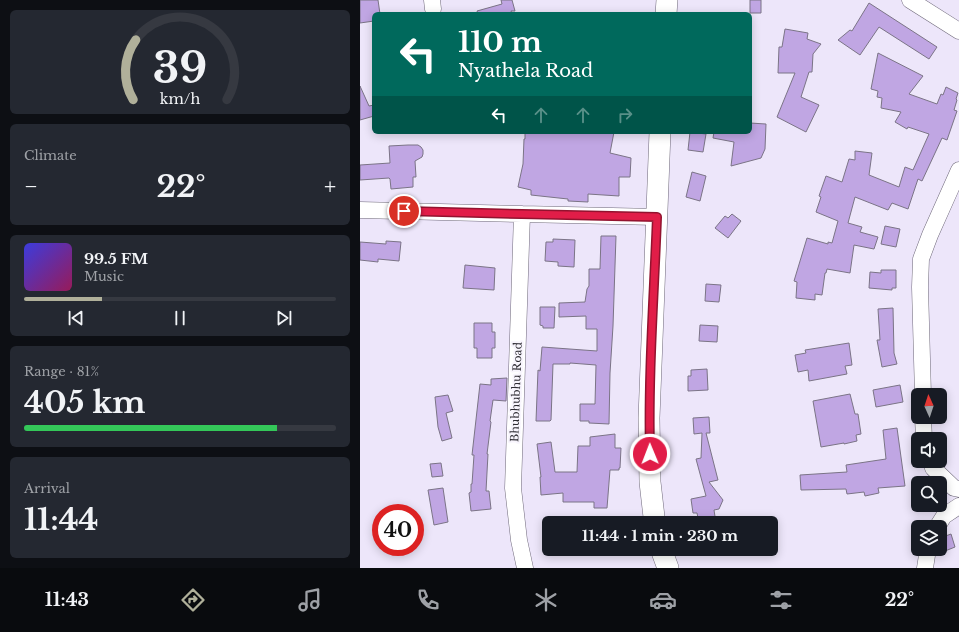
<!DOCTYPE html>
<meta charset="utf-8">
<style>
body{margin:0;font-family:"Libre Baskerville",serif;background:#242831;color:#f1f3f6;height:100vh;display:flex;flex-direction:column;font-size:15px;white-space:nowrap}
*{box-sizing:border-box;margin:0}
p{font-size:13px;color:#9ea1a6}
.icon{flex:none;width:22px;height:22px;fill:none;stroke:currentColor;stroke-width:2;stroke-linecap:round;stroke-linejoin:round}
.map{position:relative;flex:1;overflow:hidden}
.details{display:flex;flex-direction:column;gap:10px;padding:10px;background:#0d0f14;width:360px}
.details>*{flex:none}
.hud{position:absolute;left:12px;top:12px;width:380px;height:122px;border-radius:6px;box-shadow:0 2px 10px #0003;background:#00695c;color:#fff;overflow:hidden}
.needle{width:26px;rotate:357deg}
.controls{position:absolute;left:551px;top:388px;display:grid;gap:8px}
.controls a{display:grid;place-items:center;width:36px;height:36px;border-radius:6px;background:#171b24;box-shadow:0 2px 10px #0003;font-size:20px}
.speed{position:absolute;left:12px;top:504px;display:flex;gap:8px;font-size:20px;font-weight:700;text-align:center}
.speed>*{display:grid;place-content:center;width:52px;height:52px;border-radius:50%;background:#171b24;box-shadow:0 2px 10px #0003;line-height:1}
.speed .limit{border:6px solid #d22;background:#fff;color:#111}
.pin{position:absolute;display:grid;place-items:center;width:34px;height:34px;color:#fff;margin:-17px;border:2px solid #fff;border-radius:50%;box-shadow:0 1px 4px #0007}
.me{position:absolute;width:44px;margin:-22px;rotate:359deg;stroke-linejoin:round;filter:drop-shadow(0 0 3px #0008)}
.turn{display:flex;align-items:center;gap:14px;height:84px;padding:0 20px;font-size:18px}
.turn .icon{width:52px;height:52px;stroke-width:2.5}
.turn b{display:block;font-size:28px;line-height:34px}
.lanes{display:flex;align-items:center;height:38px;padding:0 20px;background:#0003;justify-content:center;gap:20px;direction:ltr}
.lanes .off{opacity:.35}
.big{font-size:30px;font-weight:700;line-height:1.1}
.details .tile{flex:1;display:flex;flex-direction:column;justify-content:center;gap:6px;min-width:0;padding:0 14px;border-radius:6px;background:#242831}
.details .dial{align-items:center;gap:0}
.dial svg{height:104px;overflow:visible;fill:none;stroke:#363941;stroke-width:7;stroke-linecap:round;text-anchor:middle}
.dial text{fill:#f1f3f6;stroke:none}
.song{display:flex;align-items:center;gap:12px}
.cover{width:48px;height:48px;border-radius:6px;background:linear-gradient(135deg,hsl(240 70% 55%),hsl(330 70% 35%))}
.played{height:4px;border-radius:2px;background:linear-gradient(90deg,#b0b09a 25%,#363941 25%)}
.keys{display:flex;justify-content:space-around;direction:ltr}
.heat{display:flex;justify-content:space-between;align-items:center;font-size:22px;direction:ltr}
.charge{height:6px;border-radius:3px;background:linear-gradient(90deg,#34c759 81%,#363941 0)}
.trip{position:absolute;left:182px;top:516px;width:236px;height:40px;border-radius:6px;background:#171b24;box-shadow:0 2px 10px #0003;font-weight:700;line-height:40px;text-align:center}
.tabs{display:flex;height:64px;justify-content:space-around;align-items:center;background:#090b0e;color:#9ea1a6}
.tabs .icon{width:28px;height:28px}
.tabs .current{color:#b0b09a}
.tabs b{font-size:18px;color:#f1f3f6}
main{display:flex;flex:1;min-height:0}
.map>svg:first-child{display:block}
.building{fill:#c0a6e3;stroke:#7b7486}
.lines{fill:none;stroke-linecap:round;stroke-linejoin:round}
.minor-casing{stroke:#6f697a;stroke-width:17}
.tertiary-casing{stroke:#6f697a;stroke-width:22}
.minor{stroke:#fff;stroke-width:16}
.tertiary{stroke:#fff;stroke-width:21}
.route-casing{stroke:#92132f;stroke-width:10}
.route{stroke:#e11d48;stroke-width:7}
.labels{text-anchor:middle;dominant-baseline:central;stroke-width:4;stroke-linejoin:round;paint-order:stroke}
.street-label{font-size:11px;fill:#2e2c33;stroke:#f8f5fd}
</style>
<main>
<section class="details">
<div class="tile dial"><svg viewBox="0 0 100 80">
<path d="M14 69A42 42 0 1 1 86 69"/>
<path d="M14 69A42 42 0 0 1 16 23" stroke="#b0b09a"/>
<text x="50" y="56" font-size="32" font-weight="700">39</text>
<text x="50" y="72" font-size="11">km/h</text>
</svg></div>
<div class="tile"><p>Climate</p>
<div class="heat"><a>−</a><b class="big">22°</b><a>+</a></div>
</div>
<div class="tile">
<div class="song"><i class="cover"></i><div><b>99.5 FM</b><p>Music</p></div></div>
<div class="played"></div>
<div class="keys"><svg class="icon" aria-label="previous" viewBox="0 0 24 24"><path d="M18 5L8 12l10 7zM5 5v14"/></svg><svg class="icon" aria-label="pause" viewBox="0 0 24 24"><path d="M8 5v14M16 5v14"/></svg><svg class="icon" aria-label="next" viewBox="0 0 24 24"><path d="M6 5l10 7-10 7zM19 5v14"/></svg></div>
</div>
<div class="tile"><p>Range · 81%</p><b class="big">405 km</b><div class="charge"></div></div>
<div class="tile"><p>Arrival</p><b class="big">11:44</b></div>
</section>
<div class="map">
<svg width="599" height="568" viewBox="0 0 599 568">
<rect width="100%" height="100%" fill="#ede6fa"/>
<path class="building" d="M0,0H18L20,14H14V21L0,23Z
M141,0H152L155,11H151L152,14H118L117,11L142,4Z
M390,0H401V13H390Z
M509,3L577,47L569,59L519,27L500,55L478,40L490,30L492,31Z
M425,29L448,33L447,39L461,44L453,54L452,72H449L441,97L459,105L446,132L417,117L435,73H418L419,47H422Z
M518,53L563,76L549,94L577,104L581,94L583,95L586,87L598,93L596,99L597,100L594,110L597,111L587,140L582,138L562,181L558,179L548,209L532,203L528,210L495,197L488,223L502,227L500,232L518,237L514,249L494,245L490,273L467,269L466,273H465L462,295L455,294V300L436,298L437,282L434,281L447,238L468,244V242L472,243L478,221L456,212L461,197L459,196L466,176L482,182L489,159L495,160V151L512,153L509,175L539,187L545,167L553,170L569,134L548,127L547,129L535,122L541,112L521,108L522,98L517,97L518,91L511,89Z
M0,86L9,106L14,105V116L0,120Z
M390,123L406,124L405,149L401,158L371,166L374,142L353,138L354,132H390Z
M165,132H254L250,153L271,158L270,177H259V196L228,194V202L208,201V199L171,195V190L158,187L163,164L164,139H165Z
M330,132L346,134L343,152L328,150Z
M48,145H58L61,147L63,150V154L62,157L55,161L56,177H53V187L31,189L30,179L29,178L0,180V165L30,163L29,146Z
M332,172L346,176L340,201L326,197Z
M372,214L381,221L368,238L355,228L365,216L368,218Z
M525,226L540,229L536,247L521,244Z
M241,236H256L253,326L250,373L249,424L229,423V421H220V404H235L236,365L210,363V364H193L191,420L190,421H176L178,370L180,371L182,347L237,351V329H226V316L199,317V303L225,302L227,289L229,286V269H240Z
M193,239L215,240L214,267L198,266V262L185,261L186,242H193Z
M26,241L41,242L39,261L18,259V262L0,260V242L26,244Z
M105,265L135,268L134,290L103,288Z
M521,270H536V288H532V290L509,288L510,272L521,273Z
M346,284L361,285L359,302L345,301Z
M180,307H195L194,328H183V326L180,325Z
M533,308L534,353L537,364L522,367L517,340H520L518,309Z
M114,323H132V332H135V348H132V358H117V348H114Z
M340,325L358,326L357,342L339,341Z
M489,343L492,365L485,366L487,374L449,381L448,370L438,372L435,355L446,353L445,350Z
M347,369L348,390L328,391V376H331V370Z
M147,378L146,401L133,400L130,421L131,422L127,454H128L126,491H129L131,509L111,511L109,493L111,492V484H112L114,455H112L120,384L131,385V379Z
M540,385L543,402L516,407L513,390Z
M490,394L495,414H498L501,434L496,435L497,441L484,444V443L461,447L453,401Z
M88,395L93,411L86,413L92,438L82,441L78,427L75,397Z
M349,417L350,433H346L358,480L349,482L363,500L359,509L354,510L356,523H339L337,513H333L331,499L346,496L336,459L341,458L342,433L334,434L333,418Z
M537,428L545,486L518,488L519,493L505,496L504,492L487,494L486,489L441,490L440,475L487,472L486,465L526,459L523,430Z
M255,434V448H261L260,468H259V470H250L247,508H234V502H203V493L181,495L180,477H181L177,444L191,442L195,472H217L218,446H230V437Z
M81,463L83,476L72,477L70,464Z
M83,488L88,522L74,525L68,490Z
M591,534L595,547L580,553V538Z"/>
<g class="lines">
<g class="minor-casing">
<path id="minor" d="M72,0L73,9
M550,0L599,31
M0,210L162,214L297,217
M162,214L153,488L159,540L165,568
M563,395L560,287L561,259L570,235L599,170
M563,417L564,439
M571,461L573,468L594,488L599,489
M577,527L584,516L599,506
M565,568L568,549"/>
</g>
<g class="tertiary-casing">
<path id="tertiary" d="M306,14L307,0
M295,523L294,517L290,482L289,418L300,132
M301,549L308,568"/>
</g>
<use href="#minor" class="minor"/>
<use href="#tertiary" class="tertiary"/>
</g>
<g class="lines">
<g class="route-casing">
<path id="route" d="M44,211L162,214L297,217C294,296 288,375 290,454"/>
</g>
<use href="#route" class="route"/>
</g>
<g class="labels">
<g class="street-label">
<text transform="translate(156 392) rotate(-88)">Bhubhubhu Road</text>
</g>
</g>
</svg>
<div class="controls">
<a><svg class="needle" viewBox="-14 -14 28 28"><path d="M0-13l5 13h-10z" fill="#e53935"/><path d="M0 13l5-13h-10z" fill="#9ea1a6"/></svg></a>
<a><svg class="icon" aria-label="sound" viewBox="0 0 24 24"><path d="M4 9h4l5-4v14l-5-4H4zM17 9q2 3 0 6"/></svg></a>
<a><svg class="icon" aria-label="search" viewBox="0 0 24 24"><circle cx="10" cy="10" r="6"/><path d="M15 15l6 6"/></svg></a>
<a><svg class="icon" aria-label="layers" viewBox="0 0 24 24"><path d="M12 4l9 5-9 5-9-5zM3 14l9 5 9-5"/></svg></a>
</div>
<div class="speed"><div class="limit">40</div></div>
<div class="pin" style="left:44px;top:211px;background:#d93025"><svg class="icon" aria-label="arrive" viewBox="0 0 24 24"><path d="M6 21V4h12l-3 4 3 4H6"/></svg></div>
<svg class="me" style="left:290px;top:454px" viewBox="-20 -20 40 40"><circle r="17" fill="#e11d48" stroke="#fff" stroke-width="3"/><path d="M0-11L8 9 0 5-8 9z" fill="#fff"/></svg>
<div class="trip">11:44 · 1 min · 230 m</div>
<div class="hud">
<div class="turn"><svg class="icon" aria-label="left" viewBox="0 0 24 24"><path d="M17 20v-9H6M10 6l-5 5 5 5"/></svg><div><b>110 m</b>Nyathela Road</div></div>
<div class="lanes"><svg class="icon" aria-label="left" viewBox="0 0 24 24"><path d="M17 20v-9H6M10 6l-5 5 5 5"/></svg><svg class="icon off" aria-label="ahead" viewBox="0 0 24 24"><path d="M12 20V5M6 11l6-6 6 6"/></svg><svg class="icon off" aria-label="ahead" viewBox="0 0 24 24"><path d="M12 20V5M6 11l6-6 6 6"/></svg><svg class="icon off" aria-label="right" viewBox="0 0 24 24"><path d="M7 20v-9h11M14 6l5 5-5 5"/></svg></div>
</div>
</div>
</main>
<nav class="tabs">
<b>11:43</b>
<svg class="icon current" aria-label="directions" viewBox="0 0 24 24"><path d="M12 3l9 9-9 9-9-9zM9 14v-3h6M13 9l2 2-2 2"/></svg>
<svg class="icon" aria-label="music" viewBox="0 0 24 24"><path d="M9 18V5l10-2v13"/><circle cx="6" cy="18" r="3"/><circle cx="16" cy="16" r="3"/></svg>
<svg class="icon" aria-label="phone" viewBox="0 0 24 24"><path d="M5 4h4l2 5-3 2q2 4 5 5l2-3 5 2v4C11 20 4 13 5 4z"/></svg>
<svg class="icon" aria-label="climate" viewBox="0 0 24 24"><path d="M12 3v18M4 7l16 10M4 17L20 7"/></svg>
<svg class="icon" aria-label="car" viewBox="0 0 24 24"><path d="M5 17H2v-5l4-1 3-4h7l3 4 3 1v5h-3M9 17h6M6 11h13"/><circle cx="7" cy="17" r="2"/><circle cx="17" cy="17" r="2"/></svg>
<svg class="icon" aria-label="filters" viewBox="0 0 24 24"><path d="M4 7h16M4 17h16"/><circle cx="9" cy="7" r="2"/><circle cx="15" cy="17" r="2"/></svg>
<b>22°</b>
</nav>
